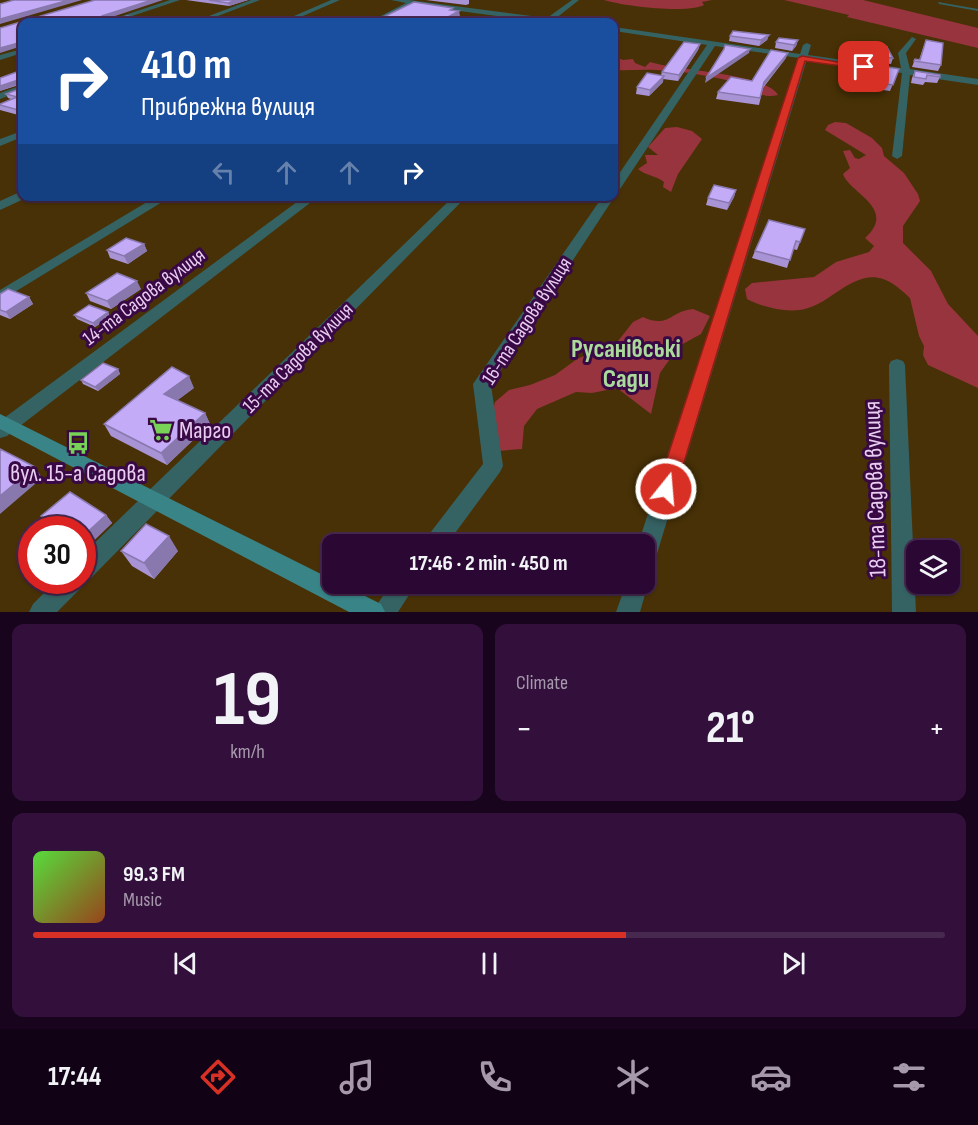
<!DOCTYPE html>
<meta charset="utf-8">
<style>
body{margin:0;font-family:"Sofia Sans Condensed",sans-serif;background:#33103c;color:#f1f3f6;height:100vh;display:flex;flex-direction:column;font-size:22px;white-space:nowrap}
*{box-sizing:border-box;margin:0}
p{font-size:20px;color:#a699ac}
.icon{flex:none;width:33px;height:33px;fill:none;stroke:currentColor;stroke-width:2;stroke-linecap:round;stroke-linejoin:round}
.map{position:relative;height:612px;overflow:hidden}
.details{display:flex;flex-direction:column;gap:12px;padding:12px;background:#18041d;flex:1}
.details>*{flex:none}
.guide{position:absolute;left:18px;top:18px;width:600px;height:183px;border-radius:12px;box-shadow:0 2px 4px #0004,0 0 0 2px #47284f;background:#1a4fa0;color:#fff;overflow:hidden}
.tools{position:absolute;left:906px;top:540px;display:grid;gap:12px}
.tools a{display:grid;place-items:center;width:54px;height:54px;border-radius:12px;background:#2b0734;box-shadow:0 2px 4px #0004,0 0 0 2px #47284f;font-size:30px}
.speed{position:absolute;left:18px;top:516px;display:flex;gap:12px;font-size:30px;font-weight:700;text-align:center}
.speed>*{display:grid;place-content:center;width:78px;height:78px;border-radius:50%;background:#2b0734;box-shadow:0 2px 4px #0004,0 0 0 2px #47284f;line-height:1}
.speed .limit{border:9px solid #d22;background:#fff;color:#111}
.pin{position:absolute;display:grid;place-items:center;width:51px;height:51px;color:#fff;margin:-26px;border-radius:12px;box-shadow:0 3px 9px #0006}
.me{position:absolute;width:66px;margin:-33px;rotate:17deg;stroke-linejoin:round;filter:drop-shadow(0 0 4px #0008)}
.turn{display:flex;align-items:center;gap:21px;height:126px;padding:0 24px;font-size:27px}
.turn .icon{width:78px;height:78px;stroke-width:2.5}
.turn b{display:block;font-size:42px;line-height:51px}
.lanes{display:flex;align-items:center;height:57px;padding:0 24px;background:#0003;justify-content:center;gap:30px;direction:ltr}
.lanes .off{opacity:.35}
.big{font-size:45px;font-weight:700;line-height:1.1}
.details .tile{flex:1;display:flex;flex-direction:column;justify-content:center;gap:9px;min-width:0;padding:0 21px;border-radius:12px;background:#33103c}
.details .dial{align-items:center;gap:0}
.dial b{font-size:78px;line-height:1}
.song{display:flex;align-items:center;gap:18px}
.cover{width:72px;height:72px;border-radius:9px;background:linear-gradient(135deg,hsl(110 70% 55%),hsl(20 70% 35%))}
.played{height:6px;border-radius:3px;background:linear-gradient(90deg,#d93025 65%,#47284f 65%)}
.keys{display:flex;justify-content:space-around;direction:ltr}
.heat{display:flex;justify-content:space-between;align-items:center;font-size:33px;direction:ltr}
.details .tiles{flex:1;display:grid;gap:12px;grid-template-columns:1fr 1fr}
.tile:last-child{grid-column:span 2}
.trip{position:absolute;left:322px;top:534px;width:333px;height:60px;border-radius:12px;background:#2b0734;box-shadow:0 2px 4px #0004,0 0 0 2px #47284f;font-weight:700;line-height:60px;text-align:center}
.tabs{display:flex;height:96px;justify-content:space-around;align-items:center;background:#110315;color:#a699ac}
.tabs .icon{width:42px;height:42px}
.tabs .on{color:#d93025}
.tabs b{font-size:27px;color:#f1f3f6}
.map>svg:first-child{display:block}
.green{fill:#483106;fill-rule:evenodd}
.water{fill:#97343d}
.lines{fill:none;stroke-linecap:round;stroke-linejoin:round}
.lane{fill:#356263;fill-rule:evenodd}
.street{fill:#356263;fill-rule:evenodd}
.secondary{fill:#388487;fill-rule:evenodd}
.wall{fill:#a893d5}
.shaded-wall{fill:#8878ae}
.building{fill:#c3abf8;stroke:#8878ae;stroke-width:1.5}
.route{fill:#d93025;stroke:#8d1f18;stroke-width:1.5}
.labels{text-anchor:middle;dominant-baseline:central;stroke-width:6;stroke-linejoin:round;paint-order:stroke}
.street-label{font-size:20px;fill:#e9cef1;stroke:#390945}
.near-poi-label{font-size:24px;fill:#e9cef1;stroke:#390945;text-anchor:start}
.near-street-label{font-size:24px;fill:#e9cef1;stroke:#390945}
.district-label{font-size:26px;font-weight:bold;fill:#aadb9b;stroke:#390945}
</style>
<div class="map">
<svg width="978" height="612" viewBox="0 0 978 612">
<rect width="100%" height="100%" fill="#390945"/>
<path class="green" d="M0,0H978V612H0ZM22,22H614V196H22ZM32,530H82V580H32ZM333,544H645V584H333ZM916,550H950V584H916Z"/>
<path class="water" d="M604,0H712L702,2L704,5C688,14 622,6 604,0Z
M784,0H863L978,28V48L847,17L849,15Z
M614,56L623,60L633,59L635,63L645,67L650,62C677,71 766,73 778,95C759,100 749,85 730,81C706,75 681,71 656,70C642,69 628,71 614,70Z
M835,122L846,123L872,138L882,148L884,156L904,173L918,194L920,201L903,226V243L931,271L948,304L978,336V388L928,365L923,355L924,346L919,336L910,298C902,291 893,282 883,279C856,270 834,299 811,307C792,315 764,308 747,299L745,289L752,283L814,277L836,262L869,252L874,246L865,238C898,208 849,193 843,174L850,168L843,151L850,150L855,158L859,159L866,155L825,130L828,125Z
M677,127L692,131L702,139L678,174L671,192L663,187L664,182C655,175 646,176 638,169L647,163L645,155H658L648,147L665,128Z
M693,309L710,316L701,334L679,346L660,373L651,414L617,388L592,393L576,392L537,409L524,426L522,449L497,451L492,415L495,402L509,390L530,385L555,375L577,359L618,341L633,322L643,317C669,329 670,311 693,309Z"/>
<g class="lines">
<path class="lane" d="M938,2L978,9V11L939,4Z"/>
<path class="street" d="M170,0H180L114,22H104Z
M251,0H260L202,22H193Z
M331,0H340L289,22H280Z
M391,0H409L547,18L572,0H579L555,19L567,22H543L414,5L377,22H369L406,3Z
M614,27L800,54L803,45L807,43L811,45L808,55L901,68L898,53L912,37L916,39L906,53L910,69L978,79V85L910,75L902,156L897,159L892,156L902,73L807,59L656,557L653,564L645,567V544H638L799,58L715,46L620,189L614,193V181L707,45L614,31Z
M22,49V53L0,60V55Z
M22,85V91L0,99V93Z
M22,131V137L0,146V139Z
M22,191V196L26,198L0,210V201Z
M614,194L615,196L491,385L503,466L500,472L447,544H424L427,537L483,464L473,384L603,196H614Z
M157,196H172L0,301V290Z
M305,196H319L7,436L0,438V421Z
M454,196H467L90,579L84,581L81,588L57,612H29L33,604L57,580H82V555Z
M897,359L903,361L905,365L916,612H892L889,365L891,361Z
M645,576L648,584L640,612H616L626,584H645Z
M391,584H416L398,612H372Z"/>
<path class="secondary" d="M0,414L333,580V584H341L381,604L385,612H349L0,429Z"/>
</g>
<path class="wall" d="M186,0H248L229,6Z
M426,0H469V4L466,5Z
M769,35L767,40L759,46L729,41L730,36Z
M798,40L796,46L792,51L775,48L776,42Z
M926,40L941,65L938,71L912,67L915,59L919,60Z
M700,44L698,50L678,81L663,79V82L649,96L636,94L637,87L661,75L662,72Z
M887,47L893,58L891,64L882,63Z
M786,58L763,88L759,105L716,99L718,92L752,81Z
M882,66L899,69L890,91L876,89Z
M22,70V116L0,110V104L11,99L8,98L6,94L22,88V84L0,91V78Z
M915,71L940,77L937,83L925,82L923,85L911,83L912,78Z
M736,190L734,197L727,210L706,205L708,198Z
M805,229L797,250L793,249L787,268L752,258L755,251Z
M144,244L147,251L128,264L110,258L107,250Z
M141,289L111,309L90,301L86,293Z
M0,294L29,297L33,304L10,319L0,315Z
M108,312L110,317L95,327L77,319L74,315Z
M118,369L120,374L98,391L83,384L81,380Z
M194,388L177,400L205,413L210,424L167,465L111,436L104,424Z
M106,515L112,523L85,549L82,547V530H55L47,524L41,516Z
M121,551H178L154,579L132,566Z"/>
<path class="shaded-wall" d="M69,0H82L0,24V19Z
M152,0H163L103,20L102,22L100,19L102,16Z
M236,0H248L229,6L228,3Z
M459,11L460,16L448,22H439Z
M769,35L767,40L759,46L761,40Z
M798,40L796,46L792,51L794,45Z
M22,42V46L0,53V48Z
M700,44L698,50L678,81L679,75Z
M750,49L749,53L705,83L706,78Z
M788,53L786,58L762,88L764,82Z
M664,76L663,82L649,96L650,90Z
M21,79L22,83L0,91V86Z
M736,190L734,197L727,210L729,203Z
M144,244L147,251L128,264L124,256Z
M137,281L141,289L111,309L107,301Z
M29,297L33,304L10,319L6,312Z
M108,312L110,317L95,327L93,323Z
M118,369L120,374L98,391L95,387Z
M189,376L194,388L170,406L164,394Z
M205,413L210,424L167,465L161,453Z
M35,467L42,478L0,514V496Z
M106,515L112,523L85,549L82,546V537Z
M169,536L178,551L154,579L144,563Z"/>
<path class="building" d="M14,0H69L0,19V4Z
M95,0H152L102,16L100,19L103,21L113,20L127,16L165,22H22V42L0,48V28Z
M209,0H236L228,3Z
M414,2L453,8L450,10L459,11L439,22H373Z
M733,31L769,35L761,40L730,36Z
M779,38L798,40L794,45L776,42Z
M926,40L943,43L941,65L914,61L915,59L920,60Z
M684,42L700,44L679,75L662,72Z
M725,45L750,49L706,78L724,49Z
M887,47L893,58L884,57Z
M771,50L788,53L764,82L760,98L718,92L731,77L752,81Z
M882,66L899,69L893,85L879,83Z
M22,70V94L17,97L6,94L22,88L21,79L0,86V78Z
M915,71L940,75V77L927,75L926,79L914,77Z
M647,73L664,76L650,90L637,87Z
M22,95V111L0,105V104Z
M714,185L736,190L729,203L708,198Z
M769,220L805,229L800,242L796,241L790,260L755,251Z
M126,238L144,244L124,256L107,250Z
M117,273L137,281L107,301L86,293Z
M8,289L29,297L6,312L0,310V294Z
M89,305L108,312L93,323L74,315Z
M103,363L118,369L95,387L81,380Z
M172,367L189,376L164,394L205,413L161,453L104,424Z
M0,449L35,467L0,496Z
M70,492L106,515L82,537V530H61L41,516Z
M146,524L169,536L144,563L121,551Z"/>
<path class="route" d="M802,56L868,67L864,69L805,61L676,489L673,495L666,497L660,495L657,489L798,58Z"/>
<defs>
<g id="supermarket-bare" transform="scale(1.8)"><path d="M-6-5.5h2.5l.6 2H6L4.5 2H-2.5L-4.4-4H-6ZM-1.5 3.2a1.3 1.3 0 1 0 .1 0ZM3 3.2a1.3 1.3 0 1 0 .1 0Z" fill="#78d258" stroke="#390945" stroke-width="2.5" paint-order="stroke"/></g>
<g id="bus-bare" transform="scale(1.8)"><path d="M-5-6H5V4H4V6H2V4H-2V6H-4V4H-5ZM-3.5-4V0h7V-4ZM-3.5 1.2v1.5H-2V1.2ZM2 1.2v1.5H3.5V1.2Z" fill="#78d258" stroke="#390945" stroke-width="2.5" paint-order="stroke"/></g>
</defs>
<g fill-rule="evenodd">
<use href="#supermarket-bare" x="161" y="430"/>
<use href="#bus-bare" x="78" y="443"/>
</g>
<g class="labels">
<g class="street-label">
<text transform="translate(144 297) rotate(-37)">14-та Садова вулиця</text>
<text transform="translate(527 321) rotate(-57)">16-та Садова вулиця</text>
<text transform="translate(298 358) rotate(-45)">15-та Садова вулиця</text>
</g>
<g class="near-poi-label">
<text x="179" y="430">Марго</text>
<text x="78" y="473" text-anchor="middle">вул. 15-а Садова</text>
</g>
<g class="near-street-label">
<text transform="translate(875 489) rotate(-92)">18-та Садова вулиця</text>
</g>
<g class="district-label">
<text x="626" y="349">Русанівські<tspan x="626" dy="30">Сади</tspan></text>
</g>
</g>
</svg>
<div class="tools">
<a><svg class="icon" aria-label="layers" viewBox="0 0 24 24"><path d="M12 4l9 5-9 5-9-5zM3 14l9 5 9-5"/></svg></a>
</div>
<div class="speed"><div class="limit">30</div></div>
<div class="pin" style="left:864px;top:67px;background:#d93025"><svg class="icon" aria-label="arrive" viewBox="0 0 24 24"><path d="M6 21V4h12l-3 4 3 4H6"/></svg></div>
<svg class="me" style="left:666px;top:489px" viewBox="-20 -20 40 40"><circle r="17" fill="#d93025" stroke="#fff" stroke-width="3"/><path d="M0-11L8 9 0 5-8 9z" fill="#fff"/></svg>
<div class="trip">17:46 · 2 min · 450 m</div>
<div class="guide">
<div class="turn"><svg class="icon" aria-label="right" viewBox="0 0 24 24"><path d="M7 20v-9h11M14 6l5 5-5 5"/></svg><div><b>410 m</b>Прибрежна вулиця</div></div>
<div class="lanes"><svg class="icon off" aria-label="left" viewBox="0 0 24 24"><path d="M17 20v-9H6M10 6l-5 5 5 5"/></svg><svg class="icon off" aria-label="ahead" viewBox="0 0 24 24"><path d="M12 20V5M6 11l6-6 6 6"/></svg><svg class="icon off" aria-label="ahead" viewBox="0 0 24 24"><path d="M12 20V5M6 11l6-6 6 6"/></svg><svg class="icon" aria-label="right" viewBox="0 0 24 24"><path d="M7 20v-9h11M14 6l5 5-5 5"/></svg></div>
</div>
</div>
<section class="details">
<div class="tiles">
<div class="tile dial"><b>19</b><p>km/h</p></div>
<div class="tile"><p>Climate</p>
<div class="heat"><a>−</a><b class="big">21°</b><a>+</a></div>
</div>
<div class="tile">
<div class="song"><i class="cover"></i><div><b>99.3 FM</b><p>Music</p></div></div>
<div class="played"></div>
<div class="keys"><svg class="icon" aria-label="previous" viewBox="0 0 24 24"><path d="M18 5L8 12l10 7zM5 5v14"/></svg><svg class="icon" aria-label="pause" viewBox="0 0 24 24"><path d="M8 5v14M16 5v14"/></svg><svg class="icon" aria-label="next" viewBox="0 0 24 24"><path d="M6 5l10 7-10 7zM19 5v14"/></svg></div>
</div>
</div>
</section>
<nav class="tabs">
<b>17:44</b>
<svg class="icon on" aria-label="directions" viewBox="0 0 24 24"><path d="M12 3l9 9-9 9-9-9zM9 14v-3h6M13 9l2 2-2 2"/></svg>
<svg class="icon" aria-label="music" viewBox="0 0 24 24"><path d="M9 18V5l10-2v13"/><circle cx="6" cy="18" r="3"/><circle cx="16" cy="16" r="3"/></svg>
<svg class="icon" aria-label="phone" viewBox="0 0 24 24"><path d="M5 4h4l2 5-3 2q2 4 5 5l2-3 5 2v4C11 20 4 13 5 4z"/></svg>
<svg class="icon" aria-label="climate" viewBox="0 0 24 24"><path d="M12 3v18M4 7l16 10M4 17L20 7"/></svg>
<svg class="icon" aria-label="car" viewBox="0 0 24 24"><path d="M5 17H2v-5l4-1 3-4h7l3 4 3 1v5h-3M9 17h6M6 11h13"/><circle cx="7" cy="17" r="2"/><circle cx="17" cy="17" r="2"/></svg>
<svg class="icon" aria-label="filters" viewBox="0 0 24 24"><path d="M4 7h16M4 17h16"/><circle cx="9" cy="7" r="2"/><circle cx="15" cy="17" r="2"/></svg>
</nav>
